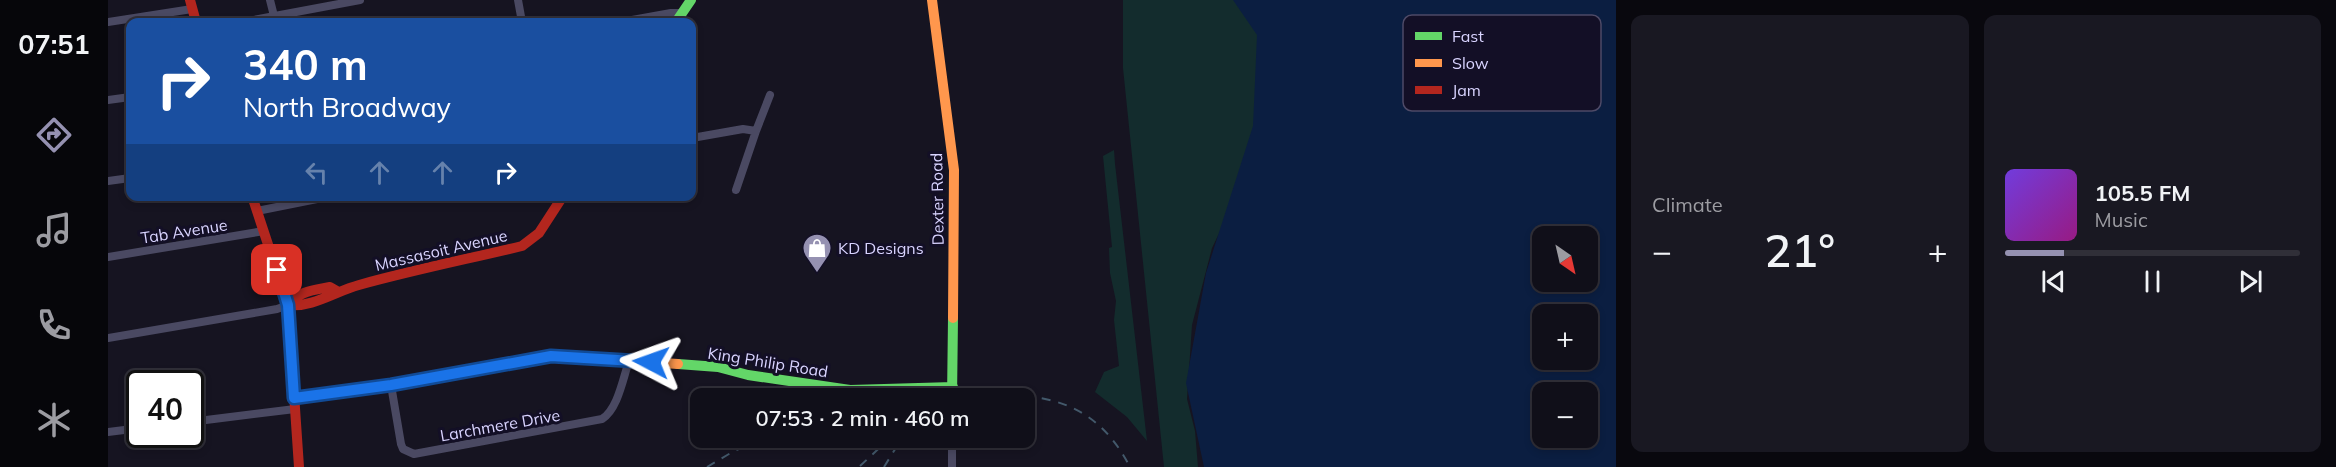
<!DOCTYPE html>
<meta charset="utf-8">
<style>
body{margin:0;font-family:Mulish,sans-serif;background:#191822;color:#f1f3f6;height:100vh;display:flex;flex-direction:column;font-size:22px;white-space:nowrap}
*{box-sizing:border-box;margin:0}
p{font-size:20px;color:#9c9ca2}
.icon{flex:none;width:33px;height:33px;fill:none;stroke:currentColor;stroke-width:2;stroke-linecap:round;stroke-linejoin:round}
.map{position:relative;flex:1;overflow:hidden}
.side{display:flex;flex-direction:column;gap:15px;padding:15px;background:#09080e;width:720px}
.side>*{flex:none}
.top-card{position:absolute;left:18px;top:18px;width:570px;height:183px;border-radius:12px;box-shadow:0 3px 9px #0003,0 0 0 2px #302f38;background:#1a4fa0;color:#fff;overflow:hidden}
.needle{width:39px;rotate:146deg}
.tools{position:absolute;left:1424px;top:226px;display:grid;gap:12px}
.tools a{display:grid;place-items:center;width:66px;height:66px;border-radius:12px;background:#100f19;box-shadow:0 3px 9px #0003,0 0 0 2px #302f38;font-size:30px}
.speed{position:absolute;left:18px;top:370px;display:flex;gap:12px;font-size:30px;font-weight:700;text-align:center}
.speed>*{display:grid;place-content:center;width:78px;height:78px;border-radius:50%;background:#100f19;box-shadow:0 3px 9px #0003,0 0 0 2px #302f38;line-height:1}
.speed .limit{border:3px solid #111;border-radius:9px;background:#fff;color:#111}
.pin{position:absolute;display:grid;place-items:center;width:51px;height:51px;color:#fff;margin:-26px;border-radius:12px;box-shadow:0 3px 9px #0006}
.me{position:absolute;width:66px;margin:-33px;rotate:274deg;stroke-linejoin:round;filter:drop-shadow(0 0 4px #0008)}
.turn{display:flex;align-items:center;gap:21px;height:126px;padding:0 18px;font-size:27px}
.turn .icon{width:78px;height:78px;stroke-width:2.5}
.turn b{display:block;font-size:42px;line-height:51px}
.lanes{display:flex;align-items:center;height:57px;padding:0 18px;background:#0003;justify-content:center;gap:30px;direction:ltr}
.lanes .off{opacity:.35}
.big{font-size:45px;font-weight:600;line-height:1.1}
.side .widget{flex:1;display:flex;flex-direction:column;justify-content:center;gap:9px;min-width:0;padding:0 21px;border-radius:12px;background:#191822}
.song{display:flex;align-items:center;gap:18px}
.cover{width:72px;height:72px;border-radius:9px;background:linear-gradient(135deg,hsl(260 70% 55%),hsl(310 70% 35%))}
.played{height:6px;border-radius:3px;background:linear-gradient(90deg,#9591b1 20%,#302f38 20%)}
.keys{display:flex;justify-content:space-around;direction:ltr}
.heat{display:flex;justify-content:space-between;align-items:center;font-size:33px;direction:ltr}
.side .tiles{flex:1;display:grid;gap:15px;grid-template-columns:repeat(2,1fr)}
.trip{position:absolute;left:582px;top:388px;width:345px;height:60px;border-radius:12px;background:#100f19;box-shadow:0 3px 9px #0003,0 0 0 2px #302f38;font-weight:600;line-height:60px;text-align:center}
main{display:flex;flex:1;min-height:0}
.menu{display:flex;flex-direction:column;width:108px;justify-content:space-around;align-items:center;background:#06060a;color:#9c9ca2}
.menu .icon{width:42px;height:42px}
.menu .current{color:#9591b1}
.menu b{font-size:27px;color:#f1f3f6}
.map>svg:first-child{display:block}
.green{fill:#132c2d}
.water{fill:#0b1e41;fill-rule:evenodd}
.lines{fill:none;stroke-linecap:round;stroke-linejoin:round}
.street{stroke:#4a4962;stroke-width:8}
.fast{stroke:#63d668;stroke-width:10}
.slow{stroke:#ff974d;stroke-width:10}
.jam{stroke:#b3261e;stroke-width:10}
.rail{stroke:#43596b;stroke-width:2;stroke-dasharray:9 8;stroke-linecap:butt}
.route-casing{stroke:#114b97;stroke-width:15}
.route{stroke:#1a73e8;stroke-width:10}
.labels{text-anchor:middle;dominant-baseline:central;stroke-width:6;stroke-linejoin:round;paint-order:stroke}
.street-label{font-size:16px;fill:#d9d4ff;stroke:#130f26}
.poi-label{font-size:16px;fill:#d9d4ff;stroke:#130f26;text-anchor:start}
.key{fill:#130f26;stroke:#4e4a67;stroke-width:1.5}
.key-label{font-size:16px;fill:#d9d4ff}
</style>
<main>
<nav class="menu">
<b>07:51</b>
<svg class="icon current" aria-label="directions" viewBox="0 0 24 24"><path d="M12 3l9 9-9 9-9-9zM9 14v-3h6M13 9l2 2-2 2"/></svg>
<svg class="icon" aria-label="music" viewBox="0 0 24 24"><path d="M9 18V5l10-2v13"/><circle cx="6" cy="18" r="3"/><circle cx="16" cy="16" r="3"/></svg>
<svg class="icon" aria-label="phone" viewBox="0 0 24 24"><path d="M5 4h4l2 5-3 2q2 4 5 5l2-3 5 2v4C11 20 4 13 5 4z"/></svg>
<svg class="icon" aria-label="climate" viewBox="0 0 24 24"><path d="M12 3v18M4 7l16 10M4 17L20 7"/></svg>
</nav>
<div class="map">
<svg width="1508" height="467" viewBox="0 0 1508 467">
<rect width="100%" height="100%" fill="#161421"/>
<path class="green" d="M1015,0H1168L1174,67L1120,215L1104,248L1084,325L1079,399L1087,431L1090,467H1056L1015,68Z
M1006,150L1007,164L1039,441L1019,417L987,392L996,372L1011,366L1006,320L1008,301L1002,273L1001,248L1004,247L995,156Z"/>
<path class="water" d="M1125,0H1508V467H1096L1078,383L1098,273L1145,126L1149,35ZM1434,237H1479V282H1434ZM1434,315H1479V360H1434ZM1434,393H1479V438H1434Z"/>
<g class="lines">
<path class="street" d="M162,0L166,16
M410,0L414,22
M0,22L84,9
M135,22L252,0
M513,22L563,13H574
M0,100L22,97
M584,138L635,129L648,131L662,95
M0,181L22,178
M628,190L648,131
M149,211L224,196
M0,257L156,231
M0,338L169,309L180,305
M283,385L293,444L295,449L306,454L494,419C510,409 515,378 521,361
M82,422L187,409
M0,432L32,428
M844,467V438"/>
<path class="fast" d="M568,22L583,0
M570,364L610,367L640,375L742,390L845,387
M844,399L845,318"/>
<path class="slow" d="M824,0L846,170L845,318
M186,398L283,385L448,356L570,364"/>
<path class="jam" d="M82,0L88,22
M144,196L180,305L191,467
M229,291L222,287C207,290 190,291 180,305C204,308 228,291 251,285C305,270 360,259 414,246L431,233L455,196"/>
<path class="rail" d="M815,399C899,395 976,378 1022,467
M752,466L782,438
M599,467L626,451L658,438
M776,467L794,438"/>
</g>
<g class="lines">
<g class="route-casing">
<path id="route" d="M169,270L180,305L186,398L283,385L443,356L543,362"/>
</g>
<use href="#route" class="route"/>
</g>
<defs>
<g id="shop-pin" transform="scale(1.5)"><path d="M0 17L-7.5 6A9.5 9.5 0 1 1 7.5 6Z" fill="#9591b1" stroke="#130f26"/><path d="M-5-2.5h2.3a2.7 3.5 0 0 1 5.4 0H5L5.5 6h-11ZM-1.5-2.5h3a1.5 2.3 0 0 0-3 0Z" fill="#fff"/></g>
</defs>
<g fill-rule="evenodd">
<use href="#shop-pin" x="709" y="248"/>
</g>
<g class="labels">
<g class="street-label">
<text transform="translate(829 199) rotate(-91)">Dexter Road</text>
<text transform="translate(76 231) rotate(-9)">Tab Avenue</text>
<text transform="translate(333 250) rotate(-13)">Massasoit Avenue</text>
<text transform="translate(660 362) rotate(9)">King Philip Road</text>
<text transform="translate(392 425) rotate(-10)">Larchmere Drive</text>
</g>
<g class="poi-label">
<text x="730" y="248">KD Designs</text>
</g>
</g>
<rect x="1295" y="15" width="198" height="96" rx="9" class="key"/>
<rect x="1307" y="32" width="27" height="8" fill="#63d668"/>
<rect x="1307" y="59" width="27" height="8" fill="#ff974d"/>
<rect x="1307" y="86" width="27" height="8" fill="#b3261e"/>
<g class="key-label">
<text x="1344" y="42">Fast</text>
<text x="1344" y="69">Slow</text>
<text x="1344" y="96">Jam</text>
</g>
</svg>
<div class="tools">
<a><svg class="needle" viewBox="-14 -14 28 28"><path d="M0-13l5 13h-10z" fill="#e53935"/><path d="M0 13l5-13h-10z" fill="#9c9ca2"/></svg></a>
<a>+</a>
<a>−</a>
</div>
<div class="speed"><div class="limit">40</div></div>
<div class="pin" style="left:169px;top:270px;background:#d93025"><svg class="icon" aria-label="arrive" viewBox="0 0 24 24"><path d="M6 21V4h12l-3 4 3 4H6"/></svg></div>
<svg class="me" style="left:543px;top:362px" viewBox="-20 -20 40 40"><path d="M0-17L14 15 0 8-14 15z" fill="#1a73e8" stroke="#fff" stroke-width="4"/></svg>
<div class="trip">07:53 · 2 min · 460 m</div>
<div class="top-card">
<div class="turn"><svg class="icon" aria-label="right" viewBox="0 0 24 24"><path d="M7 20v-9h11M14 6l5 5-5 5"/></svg><div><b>340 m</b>North Broadway</div></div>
<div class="lanes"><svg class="icon off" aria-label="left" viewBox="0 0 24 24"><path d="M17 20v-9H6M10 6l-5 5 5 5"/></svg><svg class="icon off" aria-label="ahead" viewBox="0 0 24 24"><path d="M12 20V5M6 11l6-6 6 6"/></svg><svg class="icon off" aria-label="ahead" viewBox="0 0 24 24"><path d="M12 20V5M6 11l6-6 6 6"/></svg><svg class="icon" aria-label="right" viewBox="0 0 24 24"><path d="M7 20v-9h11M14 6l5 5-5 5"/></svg></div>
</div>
</div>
<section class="side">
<div class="tiles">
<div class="widget"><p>Climate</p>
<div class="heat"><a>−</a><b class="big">21°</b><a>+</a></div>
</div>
<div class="widget">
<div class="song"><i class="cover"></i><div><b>105.5 FM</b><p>Music</p></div></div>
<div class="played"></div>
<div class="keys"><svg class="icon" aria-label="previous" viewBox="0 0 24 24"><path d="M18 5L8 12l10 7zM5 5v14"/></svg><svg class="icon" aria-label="pause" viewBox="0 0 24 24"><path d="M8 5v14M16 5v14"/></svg><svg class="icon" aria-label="next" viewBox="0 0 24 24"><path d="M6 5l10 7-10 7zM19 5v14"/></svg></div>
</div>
</div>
</section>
</main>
